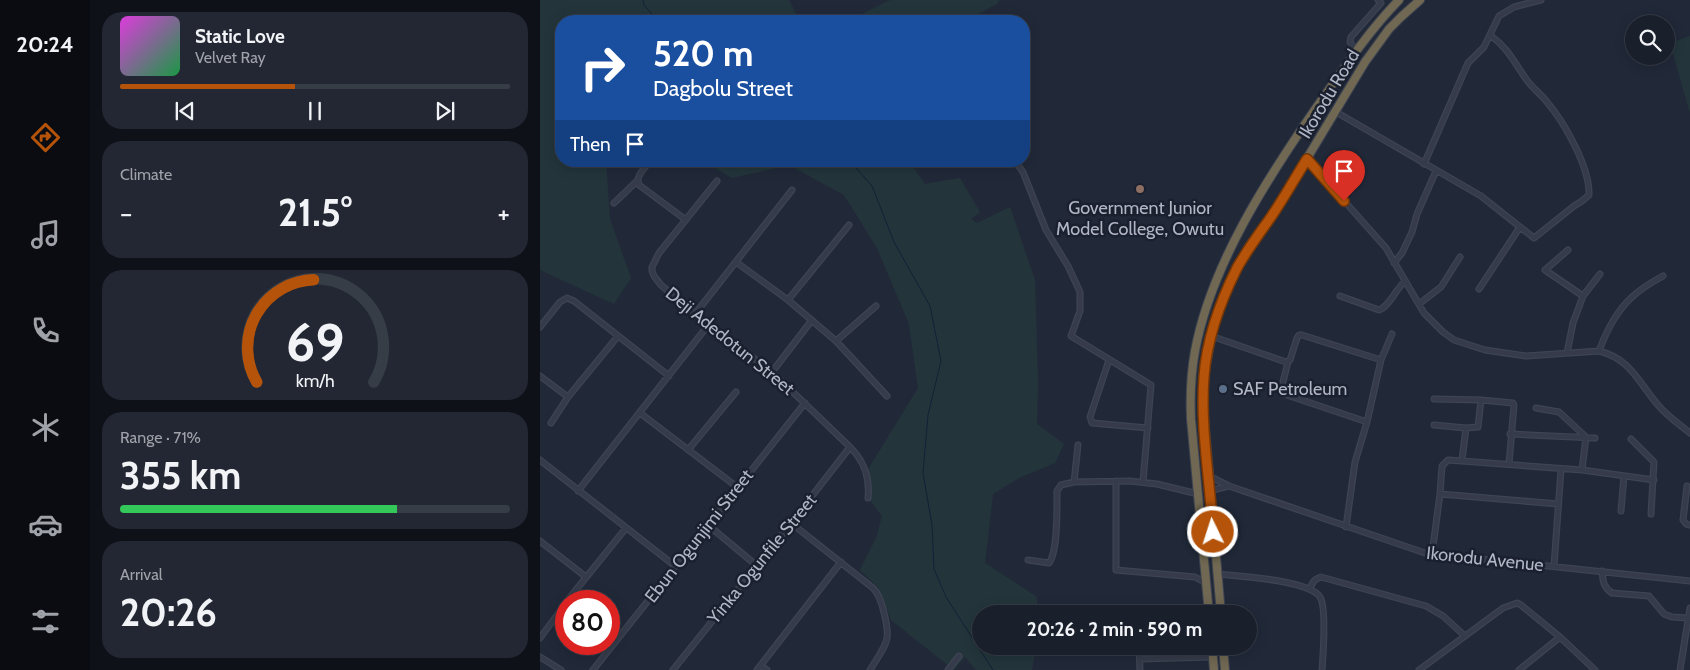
<!DOCTYPE html>
<meta charset="utf-8">
<style>
body{margin:0;font-family:Cabin,sans-serif;background:#222733;color:#f1f3f6;height:100vh;display:flex;flex-direction:column;font-size:19px;white-space:nowrap}
*{box-sizing:border-box;margin:0}
p{font-size:16px;color:#9fa2a9}
.icon{flex:none;width:28px;height:28px;fill:none;stroke:currentColor;stroke-width:2;stroke-linecap:round;stroke-linejoin:round}
.map{position:relative;flex:1;overflow:hidden}
.details{display:flex;flex-direction:column;gap:12px;padding:12px;background:#0e1118;width:450px}
.details>*{flex:none}
.top-card{position:absolute;left:15px;top:15px;width:475px;height:152px;border-radius:20px;box-shadow:0 2px 12px #0003,0 0 0 1px #373d47;background:#1a4fa0;color:#fff;overflow:hidden}
.buttons{position:absolute;left:1085px;top:15px;display:grid;gap:10px}
.buttons a{display:grid;place-items:center;width:50px;height:50px;border-radius:50%;background:#191f2b;box-shadow:0 2px 12px #0003,0 0 0 1px #373d47;font-size:25px}
.speed{position:absolute;left:15px;top:590px;display:flex;gap:10px;font-size:25px;font-weight:700;text-align:center}
.speed>*{display:grid;place-content:center;width:65px;height:65px;border-radius:50%;background:#191f2b;box-shadow:0 2px 12px #0003,0 0 0 1px #373d47;line-height:1}
.speed .limit{border:8px solid #d22;background:#fff;color:#111}
.pin{position:absolute;display:grid;place-items:center;width:42px;height:42px;color:#fff;margin:-51px -21px;border-radius:50% 50% 50% 0;rotate:-45deg;box-shadow:0 0 5px #0007}
.pin .icon{rotate:45deg}
.me{position:absolute;width:55px;margin:-28px;rotate:356deg;stroke-linejoin:round;filter:drop-shadow(0 0 4px #0008)}
.turn{display:flex;align-items:center;gap:18px;height:105px;padding:0 15px;font-size:22px}
.turn .icon{width:65px;height:65px;stroke-width:2.5}
.turn b{display:block;font-size:35px;line-height:42px}
.then{display:flex;align-items:center;height:48px;padding:0 15px;background:#0003;gap:10px;font-size:19px}
.big{font-size:38px;font-weight:800;line-height:1.1}
.details .tile{flex:1;display:flex;flex-direction:column;justify-content:center;gap:8px;min-width:0;padding:0 18px;border-radius:20px;background:#222733}
.details .dial{align-items:center;gap:0}
.dial svg{height:130px;overflow:visible;fill:none;stroke:#373d47;stroke-width:7;stroke-linecap:round;text-anchor:middle}
.dial text{fill:#f1f3f6;stroke:none}
.song{display:flex;align-items:center;gap:15px}
.cover{width:60px;height:60px;border-radius:8px;background:linear-gradient(135deg,hsl(300 70% 55%),hsl(140 70% 35%))}
.played{height:5px;border-radius:2px;background:linear-gradient(90deg,#b45309 45%,#373d47 45%)}
.keys{display:flex;justify-content:space-around;direction:ltr}
.heat{display:flex;justify-content:space-between;align-items:center;font-size:28px;direction:ltr}
.charge{height:8px;border-radius:4px;background:linear-gradient(90deg,#34c759 71%,#373d47 0)}
.trip{position:absolute;left:432px;top:605px;width:285px;height:50px;border-radius:25px;background:#191f2b;box-shadow:0 2px 12px #0003,0 0 0 1px #373d47;font-weight:800;line-height:50px;text-align:center}
main{display:flex;flex:1;min-height:0}
.menu{display:flex;flex-direction:column;width:90px;justify-content:space-around;align-items:center;background:#0a0c11;color:#9fa2a9}
.menu .icon{width:35px;height:35px}
.menu .current{color:#b45309}
.menu b{font-size:22px;color:#f1f3f6}
.map>svg:first-child{display:block}
.green{fill:#23353b}
.lines{fill:none;stroke-linecap:round;stroke-linejoin:round}
.stream{stroke:#151f37;stroke-width:1}
.street-casing{stroke:#3e4453;stroke-width:7}
.highway-casing{stroke:#3d4351;stroke-width:10}
.street{stroke:#353b4a;stroke-width:4.5}
.highway{stroke:#706852;stroke-width:8}
.route-casing{stroke:#753606;stroke-width:12}
.route{stroke:#b45309;stroke-width:9}
.education-dot{fill:#8d6e63;stroke:#1a202e;stroke-width:2}
.service-dot{fill:#5c6f8a;stroke:#1a202e;stroke-width:2}
.labels{text-anchor:middle;dominant-baseline:central;stroke-width:5;stroke-linejoin:round;paint-order:stroke}
.street-label{font-size:18px;fill:#b0b6c6;stroke:#1a202e}
.poi-label{font-size:18px;fill:#b0b6c6;stroke:#1a202e}
</style>
<main>
<nav class="menu">
<b>20:24</b>
<svg class="icon current" aria-label="directions" viewBox="0 0 24 24"><path d="M12 3l9 9-9 9-9-9zM9 14v-3h6M13 9l2 2-2 2"/></svg>
<svg class="icon" aria-label="music" viewBox="0 0 24 24"><path d="M9 18V5l10-2v13"/><circle cx="6" cy="18" r="3"/><circle cx="16" cy="16" r="3"/></svg>
<svg class="icon" aria-label="phone" viewBox="0 0 24 24"><path d="M5 4h4l2 5-3 2q2 4 5 5l2-3 5 2v4C11 20 4 13 5 4z"/></svg>
<svg class="icon" aria-label="climate" viewBox="0 0 24 24"><path d="M12 3v18M4 7l16 10M4 17L20 7"/></svg>
<svg class="icon" aria-label="car" viewBox="0 0 24 24"><path d="M5 17H2v-5l4-1 3-4h7l3 4 3 1v5h-3M9 17h6M6 11h13"/><circle cx="7" cy="17" r="2"/><circle cx="17" cy="17" r="2"/></svg>
<svg class="icon" aria-label="filters" viewBox="0 0 24 24"><path d="M4 7h16M4 17h16"/><circle cx="9" cy="7" r="2"/><circle cx="15" cy="17" r="2"/></svg>
</nav>
<section class="details">
<div class="tile">
<div class="song"><i class="cover"></i><div><b>Static Love</b><p>Velvet Ray</p></div></div>
<div class="played"></div>
<div class="keys"><svg class="icon" aria-label="previous" viewBox="0 0 24 24"><path d="M18 5L8 12l10 7zM5 5v14"/></svg><svg class="icon" aria-label="pause" viewBox="0 0 24 24"><path d="M8 5v14M16 5v14"/></svg><svg class="icon" aria-label="next" viewBox="0 0 24 24"><path d="M6 5l10 7-10 7zM19 5v14"/></svg></div>
</div>
<div class="tile"><p>Climate</p>
<div class="heat"><a>−</a><b class="big">21.5°</b><a>+</a></div>
</div>
<div class="tile dial"><svg viewBox="0 0 100 80">
<path d="M14 69A42 42 0 1 1 86 69"/>
<path d="M14 69A42 42 0 0 1 49 6" stroke="#b45309"/>
<text x="50" y="56" font-size="32" font-weight="700">69</text>
<text x="50" y="72" font-size="11">km/h</text>
</svg></div>
<div class="tile"><p>Range · 71%</p><b class="big">355 km</b><div class="charge"></div></div>
<div class="tile"><p>Arrival</p><b class="big">20:26</b></div>
</section>
<div class="map">
<svg width="1150" height="670" viewBox="0 0 1150 670">
<rect width="100%" height="100%" fill="#212939"/>
<path class="green" d="M0,0H249L260,21L314,18L350,0H459L457,4L425,21H21V161H66L70,219L91,278L74,304L0,270Z
M1150,36V113L1130,43Z
M163,161H369L385,184L420,178L440,212L431,219L437,223L470,207L495,280L498,382L497,424L524,444L515,463L479,478L453,494L445,563L497,597V614H441V646H496L492,670H436L425,657L414,670L351,620L338,587L320,570L336,538L342,516L329,499L327,471L378,388L369,324L337,248L304,195L249,165L192,178Z"/>
<g class="lines">
<path class="stream" d="M103,0L104,5L118,21
M165,161L174,165L194,161
M310,161L332,186L354,242L390,306L401,361L388,415L383,473L392,525L394,569L406,597L453,670"/>
<g class="street-casing">
<path id="street" d="M816,51L810,42L811,37L841,3L838,0
M796,112L941,196L994,238L1034,206L1042,201L1049,195C1050,167 1024,122 1007,102C1001,94 992,88 986,79C974,62 968,48 950,35
M767,159L846,248L884,313L903,332L914,340L945,350L986,356L1059,351C1091,359 1098,382 1118,405C1127,416 1139,424 1150,433
M110,161C105,168 95,176 99,185L146,220
M475,161L483,172L506,230L528,266L540,292V311L531,336L611,385L603,482
M884,164L928,63L944,47L959,16L974,7L1001,0
M177,181L119,253L112,267V271L114,276L121,285L155,314L232,372L310,447C325,462 330,478 328,498
M74,203L97,181
M1028,250L1005,270L1043,296
M196,262L248,300L296,341L347,396
M854,263L862,253L872,232L877,214L896,171
M939,289L980,227
M800,296L839,310C849,307 856,289 865,281
M248,300L309,225
M879,304L901,287L920,257
M155,314L252,190
M0,327L20,302L27,298L34,301L129,376
M671,336L746,362L750,360L757,338L759,335H762L841,360
M296,341L336,306
M1059,351C1066,332 1076,312 1091,298C1100,289 1112,282 1123,276
M1027,353L1033,323L1043,296L1060,274
M569,360L550,417L552,423L608,428
M748,362L741,390L744,394L827,422
M232,372L272,320
M0,376L28,397
M894,399L941,400L973,403L974,405L969,464
M996,408L1019,412L1046,437L1042,470
M100,413L197,487
M11,423L28,397L78,336
M894,425L926,428
M970,434L1055,438
M1091,439L1114,462L1111,514
M148,450L196,392
M0,460L135,566
M922,460L926,428L938,427L941,400
M669,476L689,486L885,553L1150,581
M576,481V570L655,577L666,583
M534,482L538,445
M1147,486L1143,520L1146,524L1150,525
M38,491L169,324
M669,491L689,486
M900,494L1018,504
M1081,511L1084,476
M251,523L333,588C339,594 341,601 343,609C352,642 347,642 330,670
M168,525L216,565
M806,527L815,462L827,422L841,360L852,334
M0,541L46,577
M892,554L900,494L902,466L908,460L1042,470L1114,480
M488,560L509,563C518,552 517,507 517,491L521,485L534,482L590,481L617,484L658,494
M1014,566L1021,470
M1062,571C1063,581 1063,587 1072,593L1109,596L1124,614L1132,617L1148,618
M677,574C698,576 769,580 780,597C787,608 783,655 782,670
M770,589C772,583 774,579 781,577L886,606L903,616L925,636
M27,601L86,528
M0,638L26,603
M599,646L600,670
M0,657L21,670
M600,659L673,657
M221,666L227,670
M53,670L265,403
M133,670L251,523L310,447
M217,670L301,562
M408,670L419,656
M879,670L963,608L977,603L981,605L1020,637L1055,670
M979,670L1020,637
M1140,670L1150,608"/>
</g>
<g class="highway-casing">
<path id="highway" d="M669,614L651,419C650,397 651,373 655,351C671,265 727,179 776,108C802,71 827,33 859,0
M681,614L664,416V375L674,322L685,293L708,248L732,215L757,175L825,62L849,29L861,17L880,0
M672,646L674,670
M683,646L685,670"/>
</g>
<use href="#street" class="street"/>
<use href="#highway" class="highway"/>
</g>
<g class="lines">
<g class="route-casing">
<path id="route" d="M673,532C670,480 660,428 664,376C667,338 680,302 697,268C707,250 719,234 731,217C744,198 755,178 767,159L804,201"/>
</g>
<use href="#route" class="route"/>
</g>
<circle class="education-dot" cx="600" cy="189" r="5"/>
<circle class="service-dot" cx="683" cy="389" r="5"/>
<g class="labels">
<g class="street-label">
<text transform="translate(789 94) rotate(-59)">Ikorodu Road</text>
<text transform="translate(190 341) rotate(39)">Deji Adedotun Street</text>
<text transform="translate(159 536) rotate(-52)">Ebun Ogunjimi Street</text>
<text transform="translate(222 559) rotate(-51)">Yinka Ogunfile Street</text>
<text transform="translate(945 559) rotate(6)">Ikorodu Avenue</text>
</g>
<g class="poi-label">
<text x="600" y="208">Government Junior<tspan x="600" dy="21">Model College, Owutu</tspan></text>
<text x="693" y="389" text-anchor="start">SAF Petroleum</text>
</g>
</g>
</svg>
<div class="buttons">
<a><svg class="icon" aria-label="search" viewBox="0 0 24 24"><circle cx="10" cy="10" r="6"/><path d="M15 15l6 6"/></svg></a>
</div>
<div class="speed"><div class="limit">80</div></div>
<div class="pin" style="left:804px;top:201px;background:#d93025"><svg class="icon" aria-label="arrive" viewBox="0 0 24 24"><path d="M6 21V4h12l-3 4 3 4H6"/></svg></div>
<svg class="me" style="left:673px;top:532px" viewBox="-20 -20 40 40"><circle r="17" fill="#b45309" stroke="#fff" stroke-width="3"/><path d="M0-11L8 9 0 5-8 9z" fill="#fff"/></svg>
<div class="trip">20:26 · 2 min · 590 m</div>
<div class="top-card">
<div class="turn"><svg class="icon" aria-label="right" viewBox="0 0 24 24"><path d="M7 20v-9h11M14 6l5 5-5 5"/></svg><div><b>520 m</b>Dagbolu Street</div></div>
<div class="then">Then<svg class="icon" aria-label="arrive" viewBox="0 0 24 24"><path d="M6 21V4h12l-3 4 3 4H6"/></svg></div>
</div>
</div>
</main>
